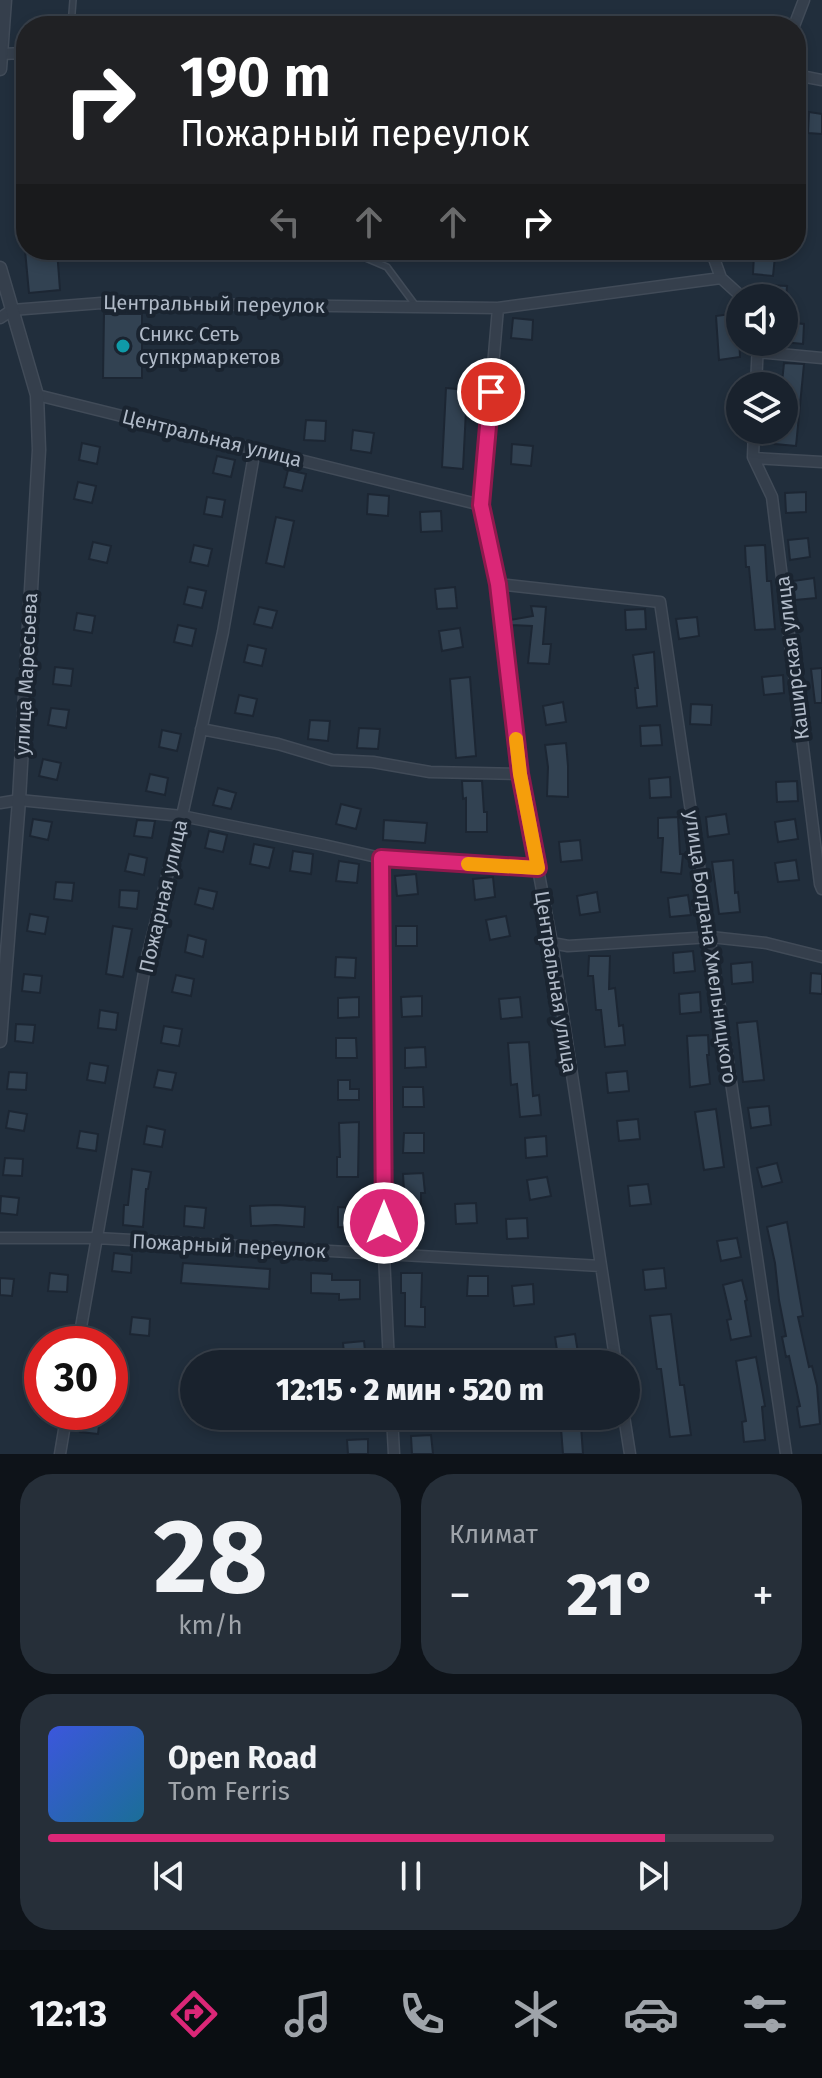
<!DOCTYPE html>
<html lang="ru">
<meta charset="utf-8">
<style>
body{margin:0;font-family:"Fira Sans",sans-serif;background:#262f39;color:#f1f3f6;height:100vh;display:flex;flex-direction:column;font-size:30px;white-space:nowrap}
*{box-sizing:border-box;margin:0}
p{font-size:26px;color:#9fa4aa}
.icon{flex:none;width:44px;height:44px;fill:none;stroke:currentColor;stroke-width:2;stroke-linecap:round;stroke-linejoin:round}
.map{position:relative;height:1454px;overflow:hidden}
.details{display:flex;flex-direction:column;gap:20px;padding:20px;background:#0e1319;flex:1}
.details>*{flex:none}
.hud{position:absolute;left:16px;top:16px;width:790px;height:244px;border-radius:32px;box-shadow:0 4px 12px #0003,0 0 0 2px #373f49;background:#202124;color:#fff;overflow:hidden}
.fabs{position:absolute;left:726px;top:284px;display:grid;gap:16px}
.fabs a{display:grid;place-items:center;width:72px;height:72px;border-radius:50%;background:#19222d;box-shadow:0 4px 12px #0003,0 0 0 2px #373f49;font-size:40px}
.speed{position:absolute;left:24px;top:1326px;display:flex;gap:16px;font-size:40px;font-weight:700;text-align:center}
.speed>*{display:grid;place-content:center;width:104px;height:104px;border-radius:50%;background:#19222d;box-shadow:0 4px 12px #0003,0 0 0 2px #373f49;line-height:1}
.speed .limit{border:12px solid #d22;background:#fff;color:#111}
.pin{position:absolute;display:grid;place-items:center;width:68px;height:68px;color:#fff;margin:-34px;border:4px solid #fff;border-radius:50%;box-shadow:0 2px 8px #0007}
.me{position:absolute;width:88px;margin:-44px;rotate:0deg;stroke-linejoin:round;filter:drop-shadow(0 0 6px #0008)}
.turn{display:flex;align-items:center;gap:28px;height:168px;padding:0 32px;font-size:36px}
.turn .icon{width:104px;height:104px;stroke-width:2.5}
.turn b{display:block;font-size:56px;line-height:68px}
.lanes{display:flex;align-items:center;height:76px;padding:0 32px;background:#0003;justify-content:center;gap:40px;direction:ltr}
.lanes .off{opacity:.35}
.big{font-size:60px;font-weight:800;line-height:1.1}
.details .widget{flex:1;display:flex;flex-direction:column;justify-content:center;gap:12px;min-width:0;padding:0 28px;border-radius:32px;background:#262f39}
.details .dial{align-items:center;gap:0}
.dial b{font-size:104px;line-height:1}
.song{display:flex;align-items:center;gap:24px}
.cover{width:96px;height:96px;border-radius:12px;background:linear-gradient(135deg,hsl(230 70% 55%),hsl(200 70% 35%))}
.played{height:8px;border-radius:4px;background:linear-gradient(90deg,#db2777 85%,#373f49 85%)}
.keys{display:flex;justify-content:space-around;direction:ltr}
.heat{display:flex;justify-content:space-between;align-items:center;font-size:44px;direction:ltr}
.details .tiles{flex:1;display:grid;gap:20px;grid-template-columns:1fr 1fr}
.widget:last-child{grid-column:span 2}
.trip{position:absolute;left:180px;top:1350px;width:460px;height:80px;border-radius:40px;background:#19222d;box-shadow:0 4px 12px #0003,0 0 0 2px #373f49;font-weight:800;line-height:80px;text-align:center}
.menu{display:flex;height:128px;justify-content:space-around;align-items:center;background:#0a0e12;color:#9fa4aa}
.menu .icon{width:56px;height:56px}
.menu .selected{color:#db2777}
.menu b{font-size:36px;color:#f1f3f6}
.map>svg:first-child{display:block}
.building{fill:#324252;stroke:#1c2633;stroke-width:2}
.lines{fill:none;stroke-linecap:round;stroke-linejoin:round}
.service-casing{stroke:#414b58;stroke-width:8}
.minor-casing{stroke:#414b58;stroke-width:13}
.tertiary-casing{stroke:#414b58;stroke-width:15}
.service{stroke:#353f4c;stroke-width:5}
.minor{stroke:#353f4c;stroke-width:10}
.tertiary{stroke:#353f4c;stroke-width:12}
.route-casing{stroke:#8e194d;stroke-width:20}
.route{stroke:#db2777;stroke-width:14}
.slow{stroke:#f59e0b;stroke-width:14}
.culture-dot{fill:#0f9aa8;stroke:#1a2430;stroke-width:3}
.labels{text-anchor:middle;dominant-baseline:central;stroke-width:8;stroke-linejoin:round;paint-order:stroke}
.street-label{font-size:20px;fill:#b0bac8;stroke:#1a2430}
.poi-label{font-size:20px;fill:#b0bac8;stroke:#1a2430;text-anchor:start}
</style>
<div class="map">
<svg width="822" height="1454" viewBox="0 0 822 1454">
<rect width="100%" height="100%" fill="#212e3c"/>
<path class="building" d="M809,112L822,114V134L808,133Z
M25,250H57L60,290L29,293Z
M754,254L775,256L773,276L753,274Z
M767,285L787,286L786,298H766Z
M738,313L740,357L719,360L716,316Z
M104,314H142V378H103Z
M513,318L533,320L532,340L511,338Z
M784,322L804,324L803,344L784,342Z
M784,363L804,364L796,446L775,444L777,430H784V383H782Z
M446,388L467,390L463,469L442,467Z
M306,420L326,421L325,441L304,440Z
M353,430L374,433L371,453L351,450Z
M82,443L100,447L97,464L79,460Z
M512,444L533,446L531,466L511,464Z
M217,456L235,460L231,477L213,473Z
M288,470L306,474L302,491L284,487Z
M78,482L96,486L92,503L74,499Z
M806,492V512L786,513L785,493Z
M368,494L389,496L388,516L367,514Z
M207,497L225,500L222,517L204,514Z
M441,511L442,531L421,532L420,512Z
M276,517L294,521L284,567L266,563Z
M808,538L810,557L790,560L788,540Z
M93,542L111,546L107,563L89,559Z
M194,545L212,549L208,566L190,562Z
M765,545L767,581H771L775,629L755,630L749,567H746L745,546Z
M814,578L816,598L795,600L793,581Z
M188,587L206,591L202,608L184,604Z
M455,587L457,608L437,609L435,589Z
M531,606L546,607L543,644H551L549,664L528,663L532,626L511,625L510,620L533,616Z
M259,607L277,611L272,628L254,624Z
M645,609L646,629L626,630L625,610Z
M77,613L95,616L92,633L74,630Z
M697,617L699,636L679,639L676,619Z
M178,625L196,629L192,646L174,642Z
M460,628L463,647L442,651L439,631Z
M248,645L266,649L262,666L244,662Z
M654,652L657,706L637,708L635,688H638L633,655Z
M55,667L73,669L71,686L53,684Z
M822,668V703H815L811,669Z
M783,675L784,693L764,695L762,677Z
M470,677L476,756L456,758L450,679Z
M239,695L257,699L253,716L235,713Z
M563,702L566,722L546,725L543,706Z
M691,704L712,705L711,725L690,724Z
M51,708L69,710L66,728L48,725Z
M310,720L330,721L328,741L308,739Z
M660,725L662,745L641,746L640,726Z
M359,728L380,729L378,749L357,748Z
M162,730L181,734L177,751L159,747Z
M566,743L568,766V797L547,796L548,767L545,745Z
M43,759L61,763L57,780L39,776Z
M150,774L168,778L165,795L146,791Z
M670,777L671,797L650,798L649,779Z
M462,781H482L484,812H487V832H466V798L463,799Z
M797,781L798,801L777,802L776,782Z
M218,788L236,793L231,809L213,805Z
M341,804L361,809L356,829L336,824Z
M726,814L729,834L708,837L706,817Z
M678,817L680,854H683L681,874L661,872L663,838H658V818Z
M33,819L52,822L48,840L30,836Z
M795,819L798,839L778,842L775,822Z
M137,820L155,821L152,838L134,836Z
M384,820L427,823L425,843L383,840Z
M209,831L227,835L223,852L205,848Z
M580,840L582,860L561,862L559,842Z
M254,844L274,848L269,868L250,864Z
M293,851L313,854L311,874L290,871Z
M129,854L147,858L144,875L125,871Z
M733,860L735,893L738,892L740,912L719,914L712,862Z
M796,860L799,880L778,882L775,863Z
M339,861L359,864L357,883L336,881Z
M416,874L418,894L397,896L395,876Z
M493,877L495,897L475,900L473,879Z
M56,882L74,883L72,901L54,899Z
M199,888L217,892L213,909L195,904Z
M120,890L139,891L137,909L119,907Z
M597,892L600,912L580,915L577,896Z
M688,895L691,915L670,917L668,898Z
M30,914L48,917L45,934L27,931Z
M506,916L510,936L490,940L486,920Z
M113,926L132,929L123,977L106,974Z
M396,926H417V946H396Z
M188,935L206,940L203,957L185,952Z
M693,951L695,971L674,973L673,953Z
M589,956H610L609,989L615,988L619,1026L623,1025L625,1045L605,1047L601,1010H596L593,976H588Z
M336,957L356,958L355,978L335,977Z
M752,962L753,982L732,984L731,964Z
M811,973L822,974V994L810,993Z
M24,974L42,976L40,993L22,991Z
M176,975L194,979L191,996L172,992Z
M700,992L701,1012L680,1014L679,994Z
M422,996V1016L402,1017L401,997Z
M359,997V1017L338,1018V998Z
M520,997L522,1017L501,1019L499,999Z
M100,1010L118,1013L116,1030L98,1028Z
M757,1021L764,1080L743,1082L737,1023Z
M16,1024L35,1025L33,1043L15,1041Z
M164,1026L182,1029L179,1046L161,1043Z
M708,1035L709,1055H707L710,1084L690,1087L687,1036Z
M336,1038H356L357,1058H336Z
M529,1042L533,1096L539,1095L541,1115L520,1117L517,1084L511,1085L508,1043Z
M425,1047L426,1067L405,1068V1048Z
M90,1063L108,1066L105,1083L87,1080Z
M158,1070L176,1073L172,1090L154,1087Z
M627,1071L629,1091L608,1093L606,1073Z
M9,1072L27,1073L26,1090L7,1089Z
M338,1080H350V1089H359V1100H338Z
M403,1087H423L424,1107H403Z
M769,1106L771,1125L751,1128L748,1108Z
M716,1109L724,1167L704,1170L695,1112Z
M9,1111L27,1114L24,1131L6,1128Z
M638,1119L640,1139L619,1141L617,1121Z
M359,1122L358,1177H337V1157H340L339,1123Z
M147,1126L165,1130L162,1147L144,1144Z
M80,1131L98,1134L96,1151L77,1148Z
M404,1133H424V1153H403Z
M546,1136L547,1156L526,1158L525,1138Z
M5,1158L23,1159L22,1176L3,1175Z
M777,1163L782,1182L762,1187L757,1168Z
M132,1169L151,1172L148,1189H146L143,1227L123,1225L124,1205H128Z
M423,1173L425,1193H421V1228H400V1208H405L403,1174Z
M547,1177L551,1196L530,1200L527,1180Z
M648,1184L651,1204L630,1206L628,1186Z
M1,1196L19,1198L17,1215L0,1213Z
M476,1203L477,1223L456,1224L455,1204Z
M277,1205L305,1207L304,1227L276,1225L251,1226L250,1206Z
M185,1206L206,1208L204,1228L184,1226Z
M338,1207L359,1208L358,1228L338,1227Z
M527,1218L528,1238L507,1239L506,1219Z
M787,1222L803,1316L798,1317L809,1367L812,1366L817,1386L820,1424L800,1427L797,1407L800,1406L789,1356L786,1357L782,1337L786,1336L779,1300L775,1263L767,1227Z
M737,1238L741,1257L721,1261L717,1241Z
M114,1253L132,1255L131,1273L112,1271Z
M183,1263L270,1269L269,1289L181,1283Z
M664,1268L666,1288L645,1290L643,1270Z
M50,1273L68,1275L67,1292L48,1291Z
M311,1273L332,1274V1280H360V1299L339,1300V1294L311,1293Z
M401,1273H422L421,1307H425V1327L405,1326V1293H401Z
M468,1276H488V1296H467Z
M0,1278L14,1279L12,1296L0,1295Z
M742,1280L747,1300L745,1301L751,1336L731,1340L727,1320L731,1319L723,1285Z
M533,1284L534,1304L514,1306L512,1286Z
M671,1314L680,1385H684L691,1435L670,1437L661,1369H657L650,1316Z
M132,1317L150,1319L149,1336L130,1334Z
M575,1334L578,1353L558,1357L555,1337Z
M364,1341L366,1361L345,1363L343,1343Z
M406,1350H427V1364H406Z
M756,1357L765,1406L762,1407L765,1440L744,1442L742,1422L746,1421L736,1361Z
M82,1414L100,1416L98,1434L80,1432Z
M581,1426L583,1454H563L561,1428Z
M431,1435L433,1454H412L411,1436Z
M368,1439V1454H348L347,1440Z"/>
<g class="lines">
<g class="service-casing">
<path id="service" d="M71,26L73,0
M285,250L295,254L354,253L387,267L416,306"/>
</g>
<g class="minor-casing">
<path id="minor" d="M440,26L505,22L607,26
M794,26L804,0
M0,54L26,53
M796,75L822,80
M711,250L721,278L743,298
M498,308L481,505L498,584L520,774L552,943L616,1364
M0,318L12,310L101,303L498,308L721,278
M758,352L822,358
M756,386L758,342
M37,395L481,505
M754,430L753,457L772,497L820,884L822,889
M754,458L822,462
M498,584L660,602C703,886 743,1170 786,1454
M201,729L278,744L332,760L373,762L430,772L520,774
M0,803L19,800L182,816L324,845L381,858L538,868
M381,858L384,1254L389,1364
M552,943L568,946L711,937L766,943L822,957
M0,1238H96L601,1266
M78,1344L146,961L182,816L223,632L255,449
M392,1416L394,1454
M624,1416L630,1454
M60,1454L67,1412"/>
</g>
<g class="tertiary-casing">
<path id="tertiary" d="M0,69L5,0
M0,268L37,395L39,450L19,800L0,1041"/>
</g>
<use href="#service" class="service"/>
<use href="#minor" class="minor"/>
<use href="#tertiary" class="tertiary"/>
</g>
<g class="lines">
<g class="route-casing">
<path id="route" d="M384,1223L381,858L538,868L520,774L498,584L481,505L491,392"/>
</g>
<use href="#route" class="route"/>
<path class="slow" d="M468,864L538,868L520,774L516,739"/>
</g>
<circle class="culture-dot" cx="123" cy="346" r="8"/>
<g class="labels">
<g class="street-label">
<text transform="translate(214 304) rotate(1)">Центральный переулок</text>
<text transform="translate(212 438) rotate(14)">Центральная улица</text>
<text transform="translate(792 658) rotate(-97)">Каширская улица</text>
<text transform="translate(26 674) rotate(-87)">улица Маресьева</text>
<text transform="translate(163 896) rotate(-77)">Пожарная улица</text>
<text transform="translate(711 947) rotate(82)">улица Богдана Хмельницкого</text>
<text transform="translate(556 982) rotate(81)">Центральная улица</text>
<text transform="translate(229 1246) rotate(3)">Пожарный переулок</text>
</g>
<g class="poi-label">
<text x="139" y="334">Сникс Сеть<tspan x="139" dy="23">супкрмаркетов</tspan></text>
</g>
</g>
</svg>
<div class="fabs">
<a><svg class="icon" aria-label="sound" viewBox="0 0 24 24"><path d="M4 9h4l5-4v14l-5-4H4zM17 9q2 3 0 6"/></svg></a>
<a><svg class="icon" aria-label="layers" viewBox="0 0 24 24"><path d="M12 4l9 5-9 5-9-5zM3 14l9 5 9-5"/></svg></a>
</div>
<div class="speed"><div class="limit">30</div></div>
<div class="pin" style="left:491px;top:392px;background:#d93025"><svg class="icon" aria-label="arrive" viewBox="0 0 24 24"><path d="M6 21V4h12l-3 4 3 4H6"/></svg></div>
<svg class="me" style="left:384px;top:1223px" viewBox="-20 -20 40 40"><circle r="17" fill="#db2777" stroke="#fff" stroke-width="3"/><path d="M0-11L8 9 0 5-8 9z" fill="#fff"/></svg>
<div class="trip">12:15 · 2 мин · 520 m</div>
<div class="hud">
<div class="turn"><svg class="icon" aria-label="right" viewBox="0 0 24 24"><path d="M7 20v-9h11M14 6l5 5-5 5"/></svg><div><b>190 m</b>Пожарный переулок</div></div>
<div class="lanes"><svg class="icon off" aria-label="left" viewBox="0 0 24 24"><path d="M17 20v-9H6M10 6l-5 5 5 5"/></svg><svg class="icon off" aria-label="ahead" viewBox="0 0 24 24"><path d="M12 20V5M6 11l6-6 6 6"/></svg><svg class="icon off" aria-label="ahead" viewBox="0 0 24 24"><path d="M12 20V5M6 11l6-6 6 6"/></svg><svg class="icon" aria-label="right" viewBox="0 0 24 24"><path d="M7 20v-9h11M14 6l5 5-5 5"/></svg></div>
</div>
</div>
<section class="details">
<div class="tiles">
<div class="widget dial"><b>28</b><p>km/h</p></div>
<div class="widget"><p>Климат</p>
<div class="heat"><a>−</a><b class="big">21°</b><a>+</a></div>
</div>
<div class="widget">
<div class="song"><i class="cover"></i><div><b>Open Road</b><p>Tom Ferris</p></div></div>
<div class="played"></div>
<div class="keys"><svg class="icon" aria-label="previous" viewBox="0 0 24 24"><path d="M18 5L8 12l10 7zM5 5v14"/></svg><svg class="icon" aria-label="pause" viewBox="0 0 24 24"><path d="M8 5v14M16 5v14"/></svg><svg class="icon" aria-label="next" viewBox="0 0 24 24"><path d="M6 5l10 7-10 7zM19 5v14"/></svg></div>
</div>
</div>
</section>
<nav class="menu">
<b>12:13</b>
<svg class="icon selected" aria-label="directions" viewBox="0 0 24 24"><path d="M12 3l9 9-9 9-9-9zM9 14v-3h6M13 9l2 2-2 2"/></svg>
<svg class="icon" aria-label="music" viewBox="0 0 24 24"><path d="M9 18V5l10-2v13"/><circle cx="6" cy="18" r="3"/><circle cx="16" cy="16" r="3"/></svg>
<svg class="icon" aria-label="phone" viewBox="0 0 24 24"><path d="M5 4h4l2 5-3 2q2 4 5 5l2-3 5 2v4C11 20 4 13 5 4z"/></svg>
<svg class="icon" aria-label="climate" viewBox="0 0 24 24"><path d="M12 3v18M4 7l16 10M4 17L20 7"/></svg>
<svg class="icon" aria-label="car" viewBox="0 0 24 24"><path d="M5 17H2v-5l4-1 3-4h7l3 4 3 1v5h-3M9 17h6M6 11h13"/><circle cx="7" cy="17" r="2"/><circle cx="17" cy="17" r="2"/></svg>
<svg class="icon" aria-label="filters" viewBox="0 0 24 24"><path d="M4 7h16M4 17h16"/><circle cx="9" cy="7" r="2"/><circle cx="15" cy="17" r="2"/></svg>
</nav>
